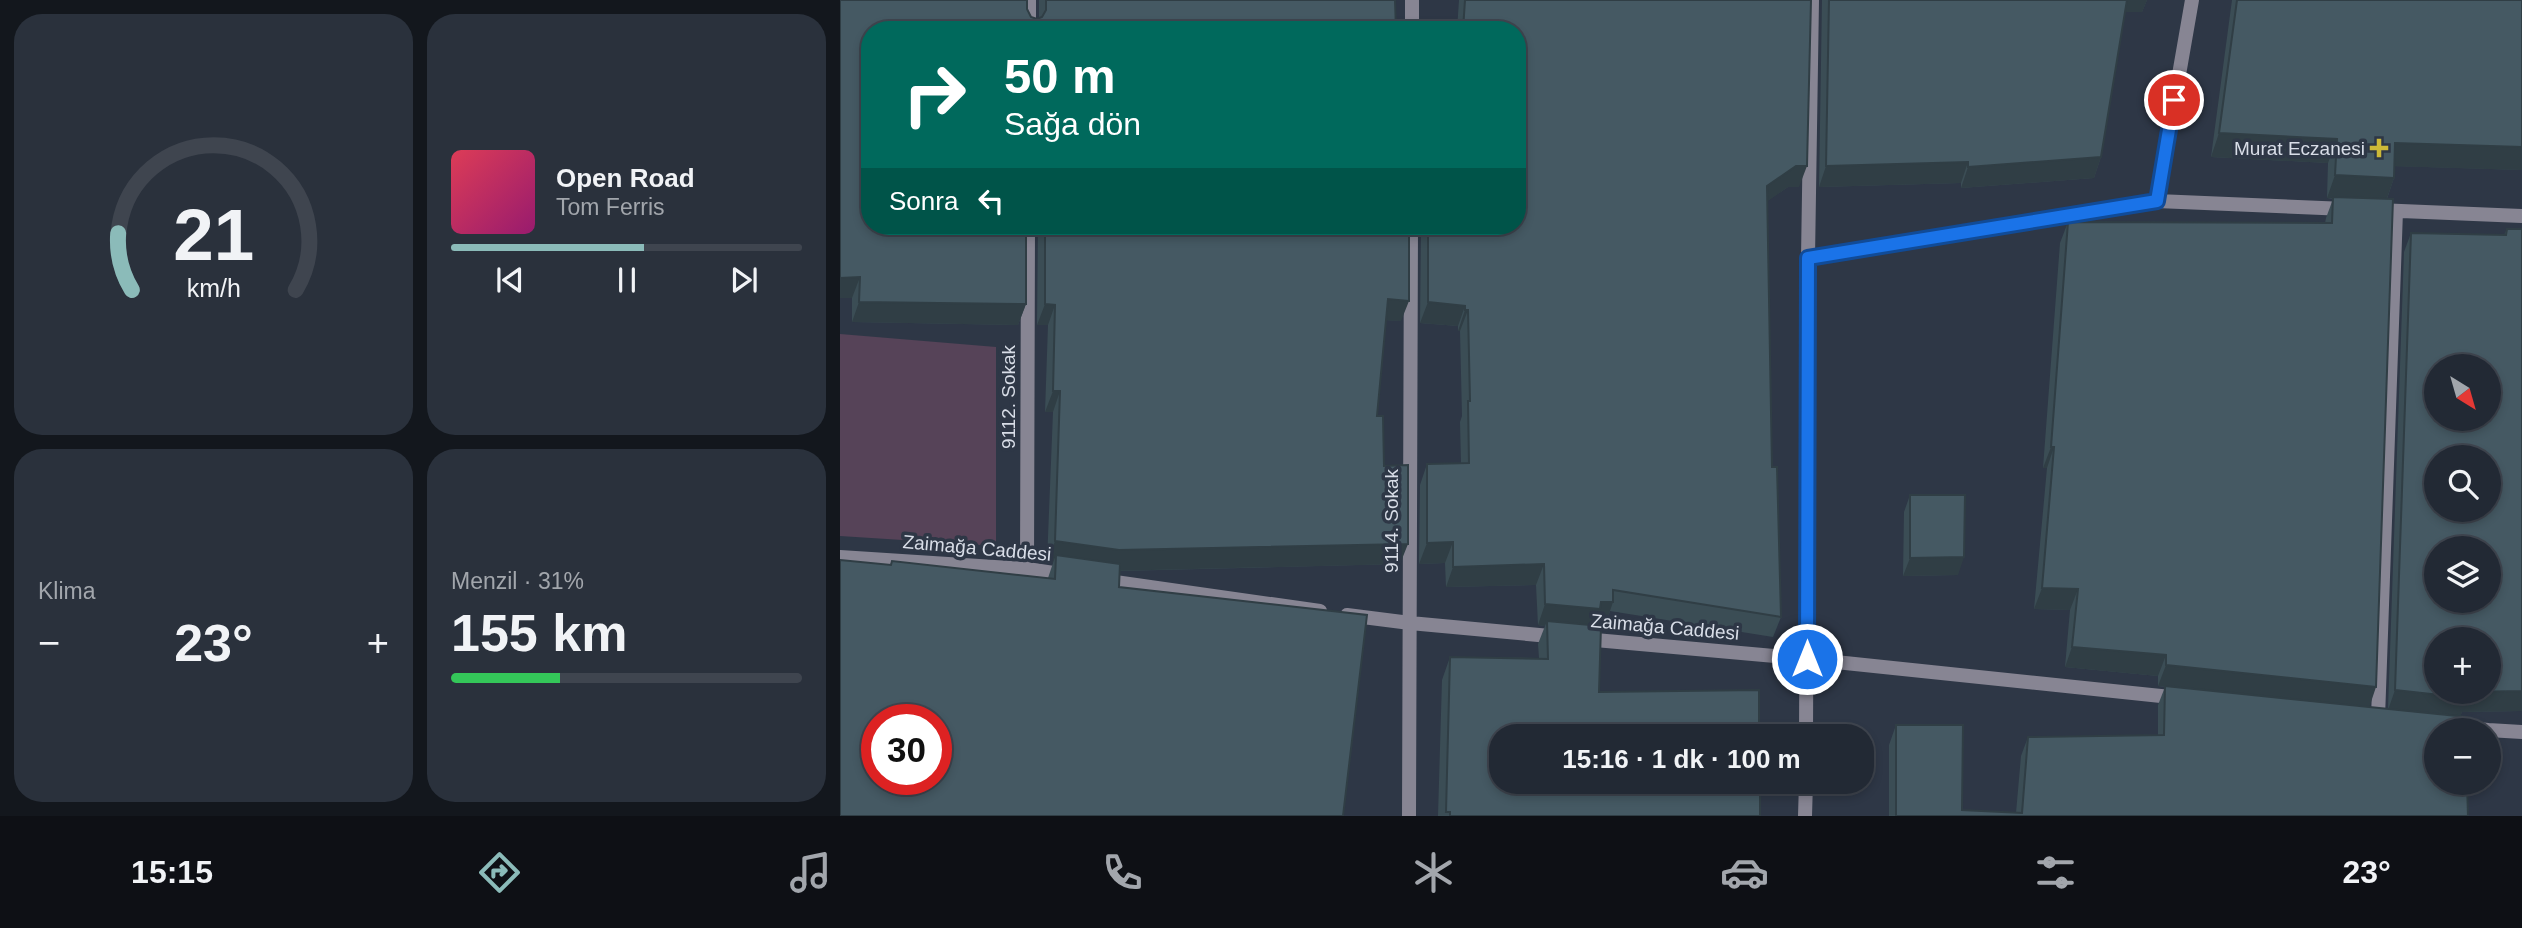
<!DOCTYPE html>
<html lang="tr">
<meta charset="utf-8">
<style>
body{margin:0;font-family:Arial,sans-serif;background:#2a313c;color:#f1f3f6;height:100vh;display:flex;flex-direction:column;font-size:26px;white-space:nowrap}
*{box-sizing:border-box;margin:0}
p{font-size:23px;color:#a2a6ac}
.icon{flex:none;width:38px;height:38px;fill:none;stroke:currentColor;stroke-width:2;stroke-linecap:round;stroke-linejoin:round}
.map{position:relative;flex:1;overflow:hidden}
.panel{display:flex;flex-direction:column;gap:14px;padding:14px;background:#13171d;width:840px}
.panel>*{flex:none}
.banner{position:absolute;left:21px;top:21px;width:665px;height:214px;border-radius:28px;box-shadow:0 4px 10px #0003,0 0 0 2px #3f454f;background:#00695c;color:#fff;overflow:hidden}
.needle{width:46px;rotate:143deg}
.controls{position:absolute;left:1584px;top:354px;display:grid;gap:14px}
.controls a{display:grid;place-items:center;width:77px;height:77px;border-radius:50%;background:#222934;box-shadow:0 4px 10px #0003,0 0 0 2px #3f454f;font-size:35px}
.speed{position:absolute;left:21px;top:704px;display:flex;gap:14px;font-size:35px;font-weight:700;text-align:center}
.speed>*{display:grid;place-content:center;width:91px;height:91px;border-radius:50%;background:#222934;box-shadow:0 4px 10px #0003,0 0 0 2px #3f454f;line-height:1}
.speed .limit{border:10px solid #d22;background:#fff;color:#111}
.pin{position:absolute;display:grid;place-items:center;width:60px;height:60px;color:#fff;margin:-30px;border:4px solid #fff;border-radius:50%;box-shadow:0 2px 7px #0007}
.me{position:absolute;width:77px;margin:-38px;rotate:0deg;stroke-linejoin:round;filter:drop-shadow(0 0 5px #0008)}
.turn{display:flex;align-items:center;gap:24px;height:147px;padding:0 28px;font-size:32px}
.turn .icon{width:91px;height:91px;stroke-width:2.5}
.turn b{display:block;font-size:49px;line-height:60px}
.then{display:flex;align-items:center;height:66px;padding:0 28px;background:#0003;gap:14px;font-size:26px}
.big{font-size:52px;font-weight:600;line-height:1.1}
.panel .tile{flex:1;display:flex;flex-direction:column;justify-content:center;gap:10px;min-width:0;padding:0 24px;border-radius:28px;background:#2a313c}
.panel .dial{align-items:center;gap:0}
.dial svg{height:182px;overflow:visible;fill:none;stroke:#3f454f;stroke-width:7;stroke-linecap:round;text-anchor:middle}
.dial text{fill:#f1f3f6;stroke:none}
.song{display:flex;align-items:center;gap:21px}
.cover{width:84px;height:84px;border-radius:10px;background:linear-gradient(135deg,hsl(350 70% 55%),hsl(320 70% 35%))}
.played{height:7px;border-radius:4px;background:linear-gradient(90deg,#8bbbb9 55%,#3f454f 55%)}
.keys{display:flex;justify-content:space-around;direction:ltr}
.heat{display:flex;justify-content:space-between;align-items:center;font-size:38px;direction:ltr}
.charge{height:10px;border-radius:5px;background:linear-gradient(90deg,#34c759 31%,#3f454f 0)}
.panel .tiles{flex:1;display:grid;gap:14px;grid-template-columns:repeat(2,1fr)}
.trip{position:absolute;left:649px;top:724px;width:385px;height:70px;border-radius:28px;background:#222934;box-shadow:0 4px 10px #0003,0 0 0 2px #3f454f;font-weight:600;line-height:70px;text-align:center}
.tab-bar{display:flex;height:112px;justify-content:space-around;align-items:center;background:#0e1015;color:#a2a6ac}
.tab-bar .icon{width:49px;height:49px}
.tab-bar .active{color:#8bbbb9}
.tab-bar b{font-size:32px;color:#f1f3f6}
main{display:flex;flex:1;min-height:0}
.map>svg:first-child{display:block}
.green{fill:#564358}
.lines{fill:none;stroke-linecap:round;stroke-linejoin:round}
.street{stroke:#878593;stroke-width:14}
.wall{fill:#3b4d55}
.shaded-wall{fill:#303e45}
.building{fill:#455963;stroke:#303e45;stroke-width:2;fill-rule:evenodd}
.route-casing{stroke:#114b97;stroke-width:18}
.route{stroke:#1a73e8;stroke-width:12}
.poi-dot{fill:#cdb938;stroke:#2e3746;stroke-width:2.5}
.labels{text-anchor:middle;dominant-baseline:central;stroke-width:7;stroke-linejoin:round;paint-order:stroke}
.poi-label{font-size:19px;fill:#d8dde7;stroke:#2e3746;text-anchor:end}
.street-label{font-size:19px;fill:#d8dde7;stroke:#2e3746}
</style>
<main>
<section class="panel">
<div class="tiles">
<div class="tile dial"><svg viewBox="0 0 100 80">
<path d="M14 69A42 42 0 1 1 86 69"/>
<path d="M14 69A42 42 0 0 1 8 44" stroke="#8bbbb9"/>
<text x="50" y="56" font-size="32" font-weight="700">21</text>
<text x="50" y="72" font-size="11">km/h</text>
</svg></div>
<div class="tile">
<div class="song"><i class="cover"></i><div><b>Open Road</b><p>Tom Ferris</p></div></div>
<div class="played"></div>
<div class="keys"><svg class="icon" aria-label="previous" viewBox="0 0 24 24"><path d="M18 5L8 12l10 7zM5 5v14"/></svg><svg class="icon" aria-label="pause" viewBox="0 0 24 24"><path d="M8 5v14M16 5v14"/></svg><svg class="icon" aria-label="next" viewBox="0 0 24 24"><path d="M6 5l10 7-10 7zM19 5v14"/></svg></div>
</div>
<div class="tile"><p>Klima</p>
<div class="heat"><a>−</a><b class="big">23°</b><a>+</a></div>
</div>
<div class="tile"><p>Menzil · 31%</p><b class="big">155 km</b><div class="charge"></div></div>
</div>
</section>
<div class="map">
<svg width="1682" height="816" viewBox="0 0 1682 816">
<rect width="100%" height="100%" fill="#2e3746"/>
<path class="green" d="M0,334L156,347V546L0,536Z"/>
<g class="lines">
<path class="street" d="M189,30V0
M572,30V0
M1317,201L1352,0
M1537,210L1682,216
M968,258L1317,201L1506,209
M0,557L187,569L227,575
M187,569L188,226
M261,580L480,611
M507,615L570,623L720,637
M744,639L967,659L1340,698
M1538,718L1556,211
M1608,726L1648,730
M1648,730L1682,732
M966,737L968,258L972,0
M569,816L571,226
M965,816L966,782"/>
</g>
<path class="wall" d="M0,0L187,9L191,17L197,19L199,18V0H555L30,30L186,304L178,325L12,322V298H0Z
M619,0H971L959,187H948L927,201L932,467L941,617L933,637L770,611L766,623H755L754,625L759,692L920,816H598L602,680L610,657L699,658L698,644L705,626L698,625L696,585L606,587L605,563L579,564L580,485L587,464L621,463L620,422L622,416L620,331H618V326L580,323L581,226H677V30H617Z
M982,0H1307L1302,12H1285L1261,157L1254,178L1121,188V183L979,187Z
M1392,0H1682V170L1554,166V178L1547,199L1529,707L1548,709L1564,252L1571,233L1664,235L1667,229H1682V711L1622,712L1620,717L1628,816H1049V745L1056,725L1122,810L1176,813L1181,756L1188,737L1318,735V705L1325,687L1318,686V676L1225,667L1230,610L1194,609L1207,468H1203L1220,243L1228,222L1485,223L1486,218L1493,199L1487,198L1488,163L1371,157Z
M198,226H569L561,321L546,320L537,416L560,564L279,571V587L50,565L52,561L208,578L213,563L207,562L213,412H205L208,325H197Z
M1070,495L1118,575L1063,576L1064,512Z"/>
<path class="shaded-wall" d="M1286,0H1307L1302,12H1281Z
M1379,133L1497,139L1488,163L1371,157Z
M1555,143L1682,147V170L1546,166Z
M1261,157L1254,178L1121,188L1128,167Z
M1128,162L1121,183L979,187L986,166Z
M956,166H967L959,187H948L919,207L927,186Z
M1495,175L1554,178L1546,201L1487,198Z
M20,277L12,298H0V278Z
M548,299L569,301L561,321L540,320Z
M19,302L186,304L178,325L12,322Z
M588,302L625,306L618,326L580,323Z
M205,304L215,305L208,325H197Z
M625,310H628L620,331H618Z
M213,391H220L213,412H205Z
M1211,447H1214L1207,468H1203Z
M215,541L568,544L560,564L271,571L216,555L213,563L207,562Z
M613,542L605,563L579,564L587,543Z
M1124,557L1118,575L1063,576L1070,558Z
M704,564L696,585L606,587L613,567Z
M1202,588L1238,589L1230,610L1194,609Z
M773,602L766,623H755L753,630L707,621L705,626L698,625L705,604Z
M1232,647L1326,655L1318,676L1225,667Z
M1326,665L1536,687L1529,708L1318,686Z
M1555,690L1627,692L1682,691V711L1622,712L1620,717L1548,710Z"/>
<path class="building" d="M0,0H187V9L191,17L197,19L202,17L206,10V0H555L556,30H30V226H186V304L19,302L20,277L0,278Z
M625,0H971L967,166H956L927,186L932,467H937L941,617L773,590V602H761L760,609L705,604L704,564L613,567V542L587,543V464L629,463L628,401H630L628,310H625V306L588,302V226H677V30H623Z
M989,0H1287L1261,157L1128,167V162L986,166Z
M1397,0H1682V147L1555,143L1554,178L1495,175L1497,139L1379,133Z
M1493,197L1553,199L1536,687L1326,665V655L1232,647L1238,589L1202,588L1214,447H1211L1228,222L1492,223Z
M205,226H569V301L548,299L537,416H543L544,466L568,465V544L279,550L215,541L220,391H213L215,305L205,304Z
M1667,229H1682V691L1627,692V698L1555,690L1571,233L1666,235ZM1596,366H1648V418H1596ZM1596,457H1648V509H1596ZM1596,548H1648V600H1596ZM1596,639H1648V691H1596Z
M1070,495H1125L1124,557L1070,558Z
M216,555L280,564L279,587L527,615L503,816H0V560L51,565L52,561L215,579ZM37,719H96V779H37Z
M707,621L761,626L759,692L919,690V737H662V782H920V816H610V812H606L610,657L708,659Z
M1325,686L1627,717V730H1596V782H1627L1628,816H1056V725H1123L1122,810L1182,813L1188,737L1324,735Z"/>
<g class="lines">
<g class="route-casing">
<path id="route" d="M967,659L968,258L1317,201L1334,100"/>
</g>
<use href="#route" class="route"/>
</g>
<path class="poi-dot" d="M1535.5 137.5h7v7h7v7h-7v7h-7v-7h-7v-7h7z"/>
<g class="labels">
<g class="poi-label">
<text x="1525" y="148">Murat Eczanesi</text>
</g>
<g class="street-label">
<text transform="translate(168 397) rotate(-90)">9112. Sokak</text>
<text transform="translate(551 521) rotate(-90)">9114. Sokak</text>
<text transform="translate(137 548) rotate(5)">Zaimağa Caddesi</text>
<text transform="translate(825 627) rotate(5)">Zaimağa Caddesi</text>
</g>
</g>
</svg>
<div class="controls">
<a><svg class="needle" viewBox="-14 -14 28 28"><path d="M0-13l5 13h-10z" fill="#e53935"/><path d="M0 13l5-13h-10z" fill="#a2a6ac"/></svg></a>
<a><svg class="icon" aria-label="search" viewBox="0 0 24 24"><circle cx="10" cy="10" r="6"/><path d="M15 15l6 6"/></svg></a>
<a><svg class="icon" aria-label="layers" viewBox="0 0 24 24"><path d="M12 4l9 5-9 5-9-5zM3 14l9 5 9-5"/></svg></a>
<a>+</a>
<a>−</a>
</div>
<div class="speed"><div class="limit">30</div></div>
<div class="pin" style="left:1334px;top:100px;background:#d93025"><svg class="icon" aria-label="arrive" viewBox="0 0 24 24"><path d="M6 21V4h12l-3 4 3 4H6"/></svg></div>
<svg class="me" style="left:967px;top:659px" viewBox="-20 -20 40 40"><circle r="17" fill="#1a73e8" stroke="#fff" stroke-width="3"/><path d="M0-11L8 9 0 5-8 9z" fill="#fff"/></svg>
<div class="trip">15:16 · 1 dk · 100 m</div>
<div class="banner">
<div class="turn"><svg class="icon" aria-label="right" viewBox="0 0 24 24"><path d="M7 20v-9h11M14 6l5 5-5 5"/></svg><div><b>50 m</b>Sağa dön</div></div>
<div class="then">Sonra<svg class="icon" aria-label="left" viewBox="0 0 24 24"><path d="M17 20v-9H6M10 6l-5 5 5 5"/></svg></div>
</div>
</div>
</main>
<nav class="tab-bar">
<b>15:15</b>
<svg class="icon active" aria-label="directions" viewBox="0 0 24 24"><path d="M12 3l9 9-9 9-9-9zM9 14v-3h6M13 9l2 2-2 2"/></svg>
<svg class="icon" aria-label="music" viewBox="0 0 24 24"><path d="M9 18V5l10-2v13"/><circle cx="6" cy="18" r="3"/><circle cx="16" cy="16" r="3"/></svg>
<svg class="icon" aria-label="phone" viewBox="0 0 24 24"><path d="M5 4h4l2 5-3 2q2 4 5 5l2-3 5 2v4C11 20 4 13 5 4z"/></svg>
<svg class="icon" aria-label="climate" viewBox="0 0 24 24"><path d="M12 3v18M4 7l16 10M4 17L20 7"/></svg>
<svg class="icon" aria-label="car" viewBox="0 0 24 24"><path d="M5 17H2v-5l4-1 3-4h7l3 4 3 1v5h-3M9 17h6M6 11h13"/><circle cx="7" cy="17" r="2"/><circle cx="17" cy="17" r="2"/></svg>
<svg class="icon" aria-label="filters" viewBox="0 0 24 24"><path d="M4 7h16M4 17h16"/><circle cx="9" cy="7" r="2"/><circle cx="15" cy="17" r="2"/></svg>
<b>23°</b>
</nav>
